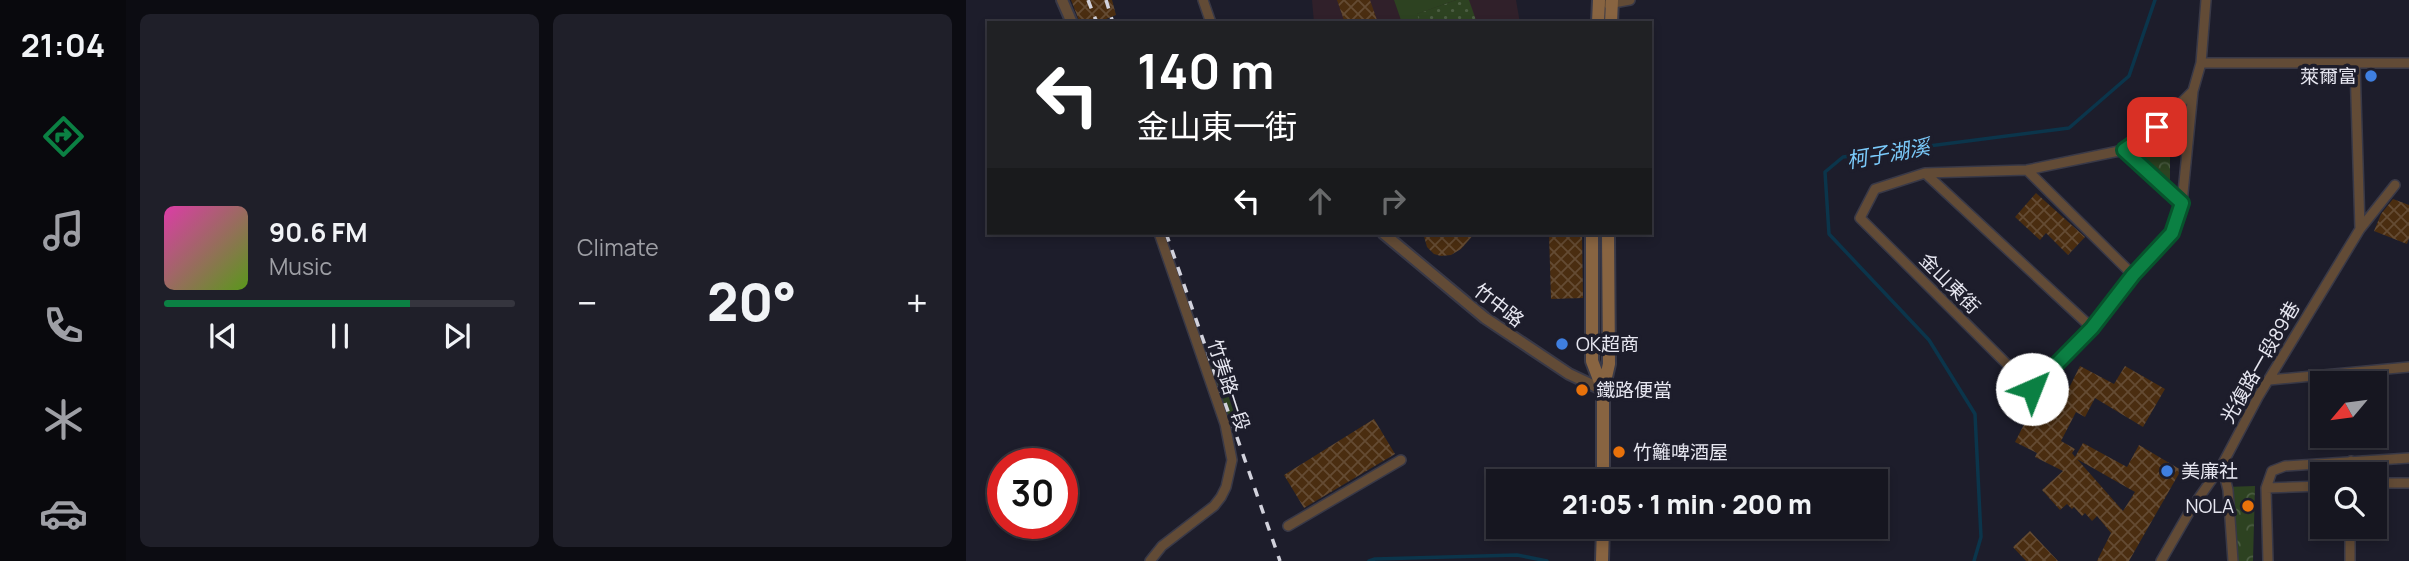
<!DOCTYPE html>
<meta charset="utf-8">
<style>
body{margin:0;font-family:Manrope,"Noto Sans TC",sans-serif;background:#1f1f29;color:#f1f3f6;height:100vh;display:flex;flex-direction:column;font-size:26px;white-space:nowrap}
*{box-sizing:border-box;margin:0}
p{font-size:23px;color:#9e9fa5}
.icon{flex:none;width:38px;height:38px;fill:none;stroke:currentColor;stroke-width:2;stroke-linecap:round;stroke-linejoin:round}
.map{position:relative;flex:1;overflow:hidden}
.panel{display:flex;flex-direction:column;gap:14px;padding:14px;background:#0c0c12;width:840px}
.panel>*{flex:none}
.top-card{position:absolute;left:21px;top:21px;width:665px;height:214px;border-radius:0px;box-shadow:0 4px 10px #0003,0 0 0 2px #35353e;background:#202124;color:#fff;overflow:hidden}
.needle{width:46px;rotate:241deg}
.fabs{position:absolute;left:1344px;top:371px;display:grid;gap:14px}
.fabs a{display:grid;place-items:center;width:77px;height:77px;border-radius:0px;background:#161620;box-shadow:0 4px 10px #0003,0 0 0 2px #35353e;font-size:35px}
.speed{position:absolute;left:21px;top:448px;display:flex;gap:14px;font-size:35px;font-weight:700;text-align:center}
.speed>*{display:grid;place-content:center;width:91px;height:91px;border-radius:50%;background:#161620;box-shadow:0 4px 10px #0003,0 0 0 2px #35353e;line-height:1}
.speed .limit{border:10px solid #d22;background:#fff;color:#111}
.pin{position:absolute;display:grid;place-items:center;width:60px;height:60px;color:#fff;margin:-30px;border-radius:14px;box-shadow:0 4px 10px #0006}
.me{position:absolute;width:77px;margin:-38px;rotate:44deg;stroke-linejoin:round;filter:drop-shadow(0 0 5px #0008)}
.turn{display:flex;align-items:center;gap:24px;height:147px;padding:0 35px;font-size:32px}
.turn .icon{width:91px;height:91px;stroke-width:2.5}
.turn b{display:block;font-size:49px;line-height:60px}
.lanes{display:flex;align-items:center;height:66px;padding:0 35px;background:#0003;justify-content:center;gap:35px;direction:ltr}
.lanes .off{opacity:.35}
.big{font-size:52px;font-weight:800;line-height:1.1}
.panel .tile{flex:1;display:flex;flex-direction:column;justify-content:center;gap:10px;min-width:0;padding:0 24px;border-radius:10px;background:#1f1f29}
.song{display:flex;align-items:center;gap:21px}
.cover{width:84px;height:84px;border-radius:10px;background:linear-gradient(135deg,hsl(320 70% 55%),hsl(90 70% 35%))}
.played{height:7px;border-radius:4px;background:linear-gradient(90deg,#0b8043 70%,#35353e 70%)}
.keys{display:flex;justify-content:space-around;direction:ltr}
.heat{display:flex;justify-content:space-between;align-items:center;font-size:38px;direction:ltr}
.panel .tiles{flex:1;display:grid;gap:14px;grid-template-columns:repeat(2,1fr)}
.trip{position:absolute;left:520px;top:469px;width:402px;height:70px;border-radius:0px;background:#161620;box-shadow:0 4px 10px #0003,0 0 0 2px #35353e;font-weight:800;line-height:70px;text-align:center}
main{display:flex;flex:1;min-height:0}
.tabs{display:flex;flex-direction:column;width:126px;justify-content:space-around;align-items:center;background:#09090d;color:#9e9fa5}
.tabs .icon{width:49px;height:49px}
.tabs .active{color:#0b8043}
.tabs b{font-size:32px;color:#f1f3f6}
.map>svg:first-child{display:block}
.education{fill:#30202a}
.grass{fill:url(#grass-dots)}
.forest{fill:url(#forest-crowns)}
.pitch{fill:#2d4221}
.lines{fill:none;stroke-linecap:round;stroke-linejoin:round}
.stream{stroke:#0b354b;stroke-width:3.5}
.building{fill:url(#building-cross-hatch);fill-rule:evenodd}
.minor-casing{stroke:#393947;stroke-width:12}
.tertiary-casing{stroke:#393947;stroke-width:14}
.secondary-casing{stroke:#393947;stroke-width:16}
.minor{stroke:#624b36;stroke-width:9}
.tertiary{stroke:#624b36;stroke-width:10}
.secondary{stroke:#886441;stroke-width:12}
.rail{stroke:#d2d2dc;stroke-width:3.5;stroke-dasharray:9 9;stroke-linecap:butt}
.route-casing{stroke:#07532c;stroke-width:18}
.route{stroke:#0b8043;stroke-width:12}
.shop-dot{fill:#3f7fe0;stroke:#1d1d2b;stroke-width:2.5}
.food-dot{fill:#e8710a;stroke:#1d1d2b;stroke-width:2.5}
.labels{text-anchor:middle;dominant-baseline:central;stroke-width:7;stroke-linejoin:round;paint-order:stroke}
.poi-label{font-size:19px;fill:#e6e6f0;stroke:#1d1d2b;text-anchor:start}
.street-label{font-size:19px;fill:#e6e6f0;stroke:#1d1d2b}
.water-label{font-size:21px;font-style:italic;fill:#7ac9f9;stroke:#1d1d2b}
</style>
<main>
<nav class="tabs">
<b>21:04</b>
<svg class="icon active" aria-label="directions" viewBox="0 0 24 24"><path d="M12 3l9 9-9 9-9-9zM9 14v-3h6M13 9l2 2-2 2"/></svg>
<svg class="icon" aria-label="music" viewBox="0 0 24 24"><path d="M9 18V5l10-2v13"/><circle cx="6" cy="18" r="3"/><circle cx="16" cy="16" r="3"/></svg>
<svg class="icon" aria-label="phone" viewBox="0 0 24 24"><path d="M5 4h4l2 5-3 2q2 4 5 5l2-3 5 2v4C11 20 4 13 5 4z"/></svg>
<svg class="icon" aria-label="climate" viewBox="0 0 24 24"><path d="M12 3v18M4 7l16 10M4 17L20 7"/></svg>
<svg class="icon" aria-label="car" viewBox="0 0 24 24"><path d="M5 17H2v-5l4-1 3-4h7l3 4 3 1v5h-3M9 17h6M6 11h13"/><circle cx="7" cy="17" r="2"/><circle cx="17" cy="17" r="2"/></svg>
</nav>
<section class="panel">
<div class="tiles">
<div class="tile">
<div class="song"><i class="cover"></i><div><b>90.6 FM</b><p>Music</p></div></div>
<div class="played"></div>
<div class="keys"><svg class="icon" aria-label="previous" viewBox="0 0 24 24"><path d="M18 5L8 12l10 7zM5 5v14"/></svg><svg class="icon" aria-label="pause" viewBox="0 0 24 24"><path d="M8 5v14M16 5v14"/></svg><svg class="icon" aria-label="next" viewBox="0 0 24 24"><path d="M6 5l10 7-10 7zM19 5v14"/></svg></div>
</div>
<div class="tile"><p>Climate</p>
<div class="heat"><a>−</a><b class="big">20°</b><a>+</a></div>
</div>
</div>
</section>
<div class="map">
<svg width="1443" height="561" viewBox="0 0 1443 561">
<defs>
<pattern id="grass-dots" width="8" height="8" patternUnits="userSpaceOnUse" patternTransform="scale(1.75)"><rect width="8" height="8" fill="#2d4221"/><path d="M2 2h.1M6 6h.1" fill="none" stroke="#4b5d42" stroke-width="1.8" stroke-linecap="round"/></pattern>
<pattern id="forest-crowns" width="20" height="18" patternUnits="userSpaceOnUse" patternTransform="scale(1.75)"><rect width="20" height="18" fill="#2d4221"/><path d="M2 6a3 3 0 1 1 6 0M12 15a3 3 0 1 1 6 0" fill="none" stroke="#4b5d42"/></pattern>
<pattern id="building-cross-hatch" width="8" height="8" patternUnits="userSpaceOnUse" patternTransform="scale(1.75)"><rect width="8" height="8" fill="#4a2d10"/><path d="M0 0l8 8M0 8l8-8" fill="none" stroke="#644b33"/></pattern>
</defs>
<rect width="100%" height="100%" fill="#1d1d2b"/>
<path class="education" d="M346,0H550L554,23H348Z"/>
<path class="grass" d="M490,0H503L511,23H454L450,14Z"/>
<path class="forest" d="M1204,120V182L1164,150Z
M256,352L276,412L252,420L232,360Z
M1289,486L1287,561H1261L1260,487Z"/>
<path class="pitch" d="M428,0H490L451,14L454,23H436Z"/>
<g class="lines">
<path class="stream" d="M403,561L409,559L551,555L581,561
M1008,561L1015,537L1009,414L963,340L863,234L859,172L877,157L1103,128L1163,76L1189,0"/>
</g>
<path class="building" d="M105,0H146L150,15L130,23H114Z
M371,0H404L412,23H379Z
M1070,193L1119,237L1102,255L1080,233L1074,240L1049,217Z
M1427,199L1443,205V238L1441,244L1408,231L1415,214Z
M457,233H509L495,249L485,255L475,256L468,254L461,247Z
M583,233H616L617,298L585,299Z
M1114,366L1148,384L1159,366L1199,389L1177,427L1129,398L1119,417L1110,412L1095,441L1109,449L1106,453L1109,457L1117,443L1161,467L1173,445L1215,470L1163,561H1131L1145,533L1131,516L1126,521L1119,513L1116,516L1108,507L1106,509L1101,504L1094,510L1076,490L1097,471L1069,457L1071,453L1049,442L1066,409L1078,416L1085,402L1094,406ZM1111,459L1169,492L1157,511Z
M408,419L429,454L338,508L318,475Z
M1064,531L1092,561H1060L1047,547Z"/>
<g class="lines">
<g class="minor-casing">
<path id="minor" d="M237,0L245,23
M642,4L664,0
M1235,63H1443
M1389,65L1394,229
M1227,91L1216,203L1206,233L1167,275L1126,328L1066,389L894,218L909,189L959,173L1061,170L1158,150L1191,127L1227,91L1235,63L1240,0
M1158,150L1216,203
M1061,170L1167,275
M959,173L1126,328
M1303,380L1443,367
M1256,465L1262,490L1267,561
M1384,474L1385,461
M1409,483H1443
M1300,488L1356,486
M322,526L435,460
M184,561L196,546L248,506L255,497L260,487L266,460L259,424L193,233
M1195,561L1225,509L1256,465L1292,397L1394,229L1429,185
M1302,561L1300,488L1306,471L1319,466L1443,458
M1384,561V527"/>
</g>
<g class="tertiary-casing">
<path id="tertiary" d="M96,0L106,23
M417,233L519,318L603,374L637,390"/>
</g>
<g class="secondary-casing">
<path id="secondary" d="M632,23L633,0
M645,23L646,0
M626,233V361L637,390
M637,481V390L643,364L642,233
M636,561L637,527"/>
</g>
<use href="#minor" class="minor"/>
<use href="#tertiary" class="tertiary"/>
<use href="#secondary" class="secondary"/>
<path class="rail" d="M122,0L131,23
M140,0L147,23
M200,233L314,561"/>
</g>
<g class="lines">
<g class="route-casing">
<path id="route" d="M1066,389L1126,328L1167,275L1206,233L1216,203L1158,150L1191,127"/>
</g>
<use href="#route" class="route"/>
</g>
<g class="shop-dot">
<circle cx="1405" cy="76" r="7"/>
<circle cx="596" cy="344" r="7"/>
<circle cx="1201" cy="471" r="7"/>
</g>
<g class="food-dot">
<circle cx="616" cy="390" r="7"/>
<circle cx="653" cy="452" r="7"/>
<circle cx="1282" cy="506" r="7"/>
</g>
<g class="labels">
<g class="poi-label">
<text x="1391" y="76" text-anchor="end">萊爾富</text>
<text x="610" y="344">OK超商</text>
<text x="630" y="390">鐵路便當</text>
<text x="667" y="452">竹籬啤酒屋</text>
<text x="1215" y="471">美廉社</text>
<text x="1268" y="506" text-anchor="end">NOLA</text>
</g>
<g class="street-label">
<text transform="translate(984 283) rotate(45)">金山東街</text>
<text transform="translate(533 305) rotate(38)">竹中路</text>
<text transform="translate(1294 362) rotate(-60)">光復路一段89巷</text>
<text transform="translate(263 385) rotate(72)">竹美路一段</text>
</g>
<g class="water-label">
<text transform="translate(922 153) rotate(-10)">柯子湖溪</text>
</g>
</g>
</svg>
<div class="fabs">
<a><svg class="needle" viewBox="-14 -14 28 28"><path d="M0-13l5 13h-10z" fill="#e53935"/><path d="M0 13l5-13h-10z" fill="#9e9fa5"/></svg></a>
<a><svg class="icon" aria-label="search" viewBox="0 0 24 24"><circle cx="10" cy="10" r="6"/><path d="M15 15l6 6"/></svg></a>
</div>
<div class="speed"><div class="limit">30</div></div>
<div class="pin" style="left:1191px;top:127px;background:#d93025"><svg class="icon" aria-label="arrive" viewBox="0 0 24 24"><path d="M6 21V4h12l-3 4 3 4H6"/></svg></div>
<svg class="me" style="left:1066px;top:389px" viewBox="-20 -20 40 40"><circle r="19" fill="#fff"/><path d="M0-13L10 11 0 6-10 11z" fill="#0b8043"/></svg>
<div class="trip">21:05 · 1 min · 200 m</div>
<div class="top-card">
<div class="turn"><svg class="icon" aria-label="left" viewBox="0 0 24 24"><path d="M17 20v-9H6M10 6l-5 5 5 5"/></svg><div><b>140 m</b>金山東一街</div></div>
<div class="lanes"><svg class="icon" aria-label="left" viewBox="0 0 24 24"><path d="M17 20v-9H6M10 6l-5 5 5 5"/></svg><svg class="icon off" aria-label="ahead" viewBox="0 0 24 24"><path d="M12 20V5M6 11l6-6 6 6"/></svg><svg class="icon off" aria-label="right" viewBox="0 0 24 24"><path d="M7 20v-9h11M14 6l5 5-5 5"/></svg></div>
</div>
</div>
</main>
